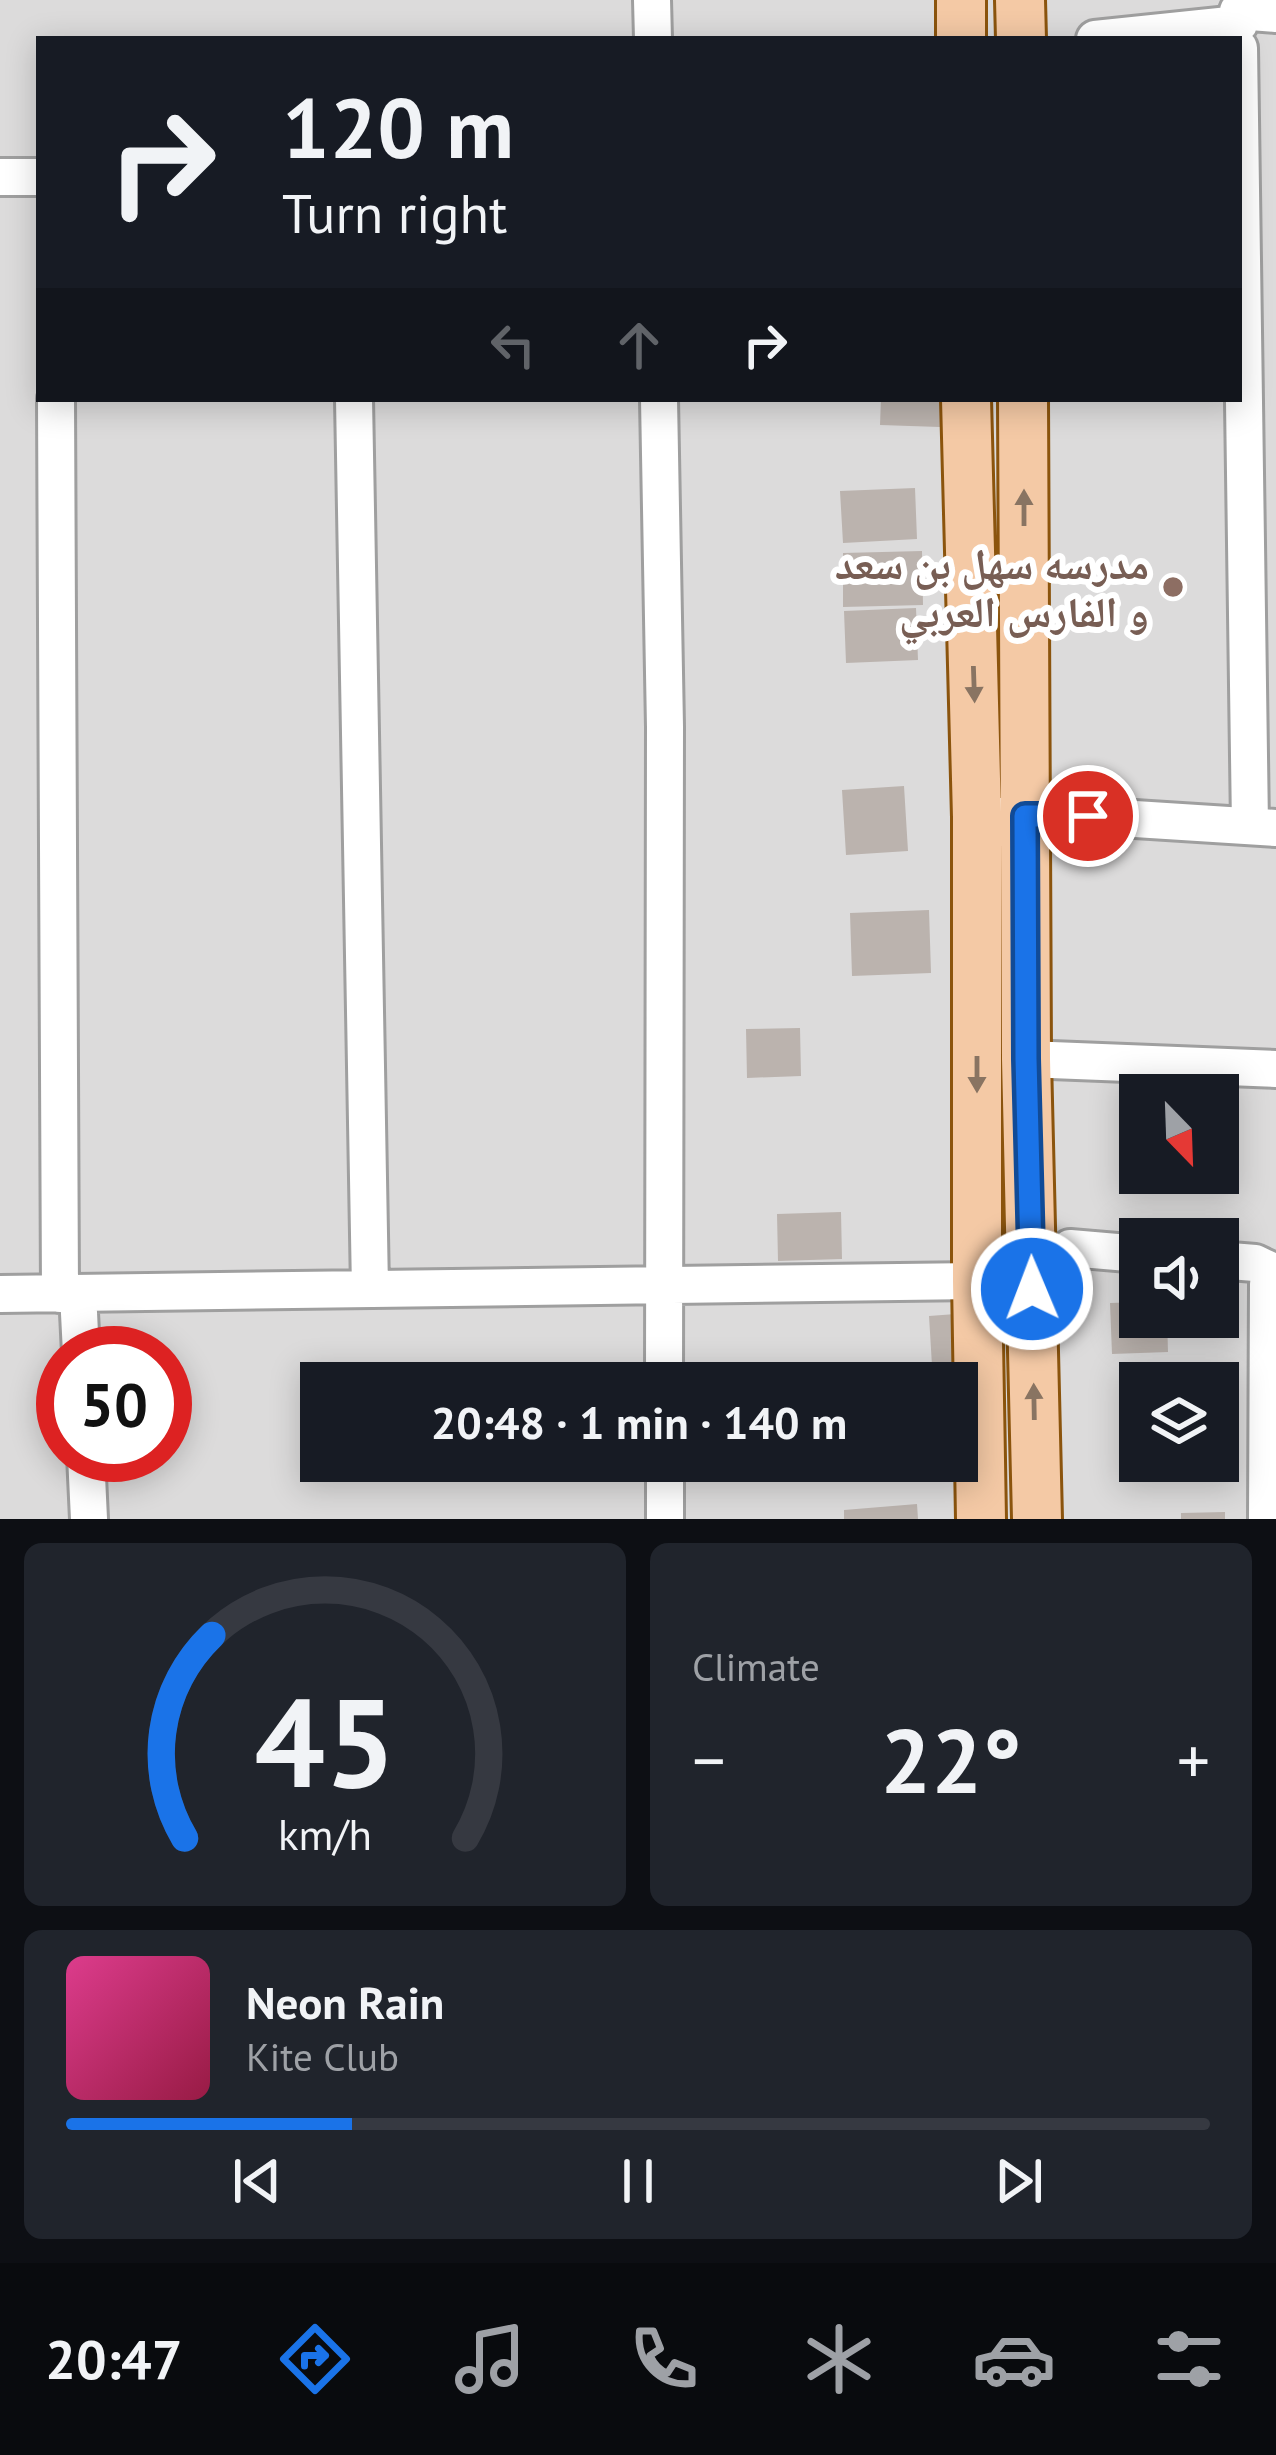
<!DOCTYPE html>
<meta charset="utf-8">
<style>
body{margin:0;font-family:"PT Sans","Noto Naskh Arabic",sans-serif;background:#20242c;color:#f1f3f6;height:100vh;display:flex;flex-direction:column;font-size:45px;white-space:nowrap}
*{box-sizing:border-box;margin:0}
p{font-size:39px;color:#9ea1a6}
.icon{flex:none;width:66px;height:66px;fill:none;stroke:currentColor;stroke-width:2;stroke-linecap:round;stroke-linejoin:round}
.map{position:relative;height:1519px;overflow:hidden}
.sheet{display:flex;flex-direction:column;gap:24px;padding:24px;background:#0d0f14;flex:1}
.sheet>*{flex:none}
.hud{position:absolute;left:36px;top:36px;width:1206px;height:366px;border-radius:0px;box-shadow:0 6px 30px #0003;background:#171b24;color:#f1f3f6;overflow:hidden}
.needle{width:78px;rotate:157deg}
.buttons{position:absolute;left:1119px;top:1074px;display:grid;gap:24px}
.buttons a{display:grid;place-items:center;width:120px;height:120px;border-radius:0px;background:#171b24;box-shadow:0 6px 30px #0003;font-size:60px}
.speed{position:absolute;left:36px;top:1326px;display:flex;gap:24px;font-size:60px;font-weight:700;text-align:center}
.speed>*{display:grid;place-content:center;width:156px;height:156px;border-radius:50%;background:#171b24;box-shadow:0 6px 30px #0003;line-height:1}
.speed .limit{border:18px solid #d22;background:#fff;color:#111}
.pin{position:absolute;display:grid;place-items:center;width:102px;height:102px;color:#fff;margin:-51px;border:6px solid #fff;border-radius:50%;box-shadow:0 3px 12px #0007}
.me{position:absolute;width:132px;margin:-66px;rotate:359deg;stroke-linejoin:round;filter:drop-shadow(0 0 9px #0008)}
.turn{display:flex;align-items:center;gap:42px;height:252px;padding:0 48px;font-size:54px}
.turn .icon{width:156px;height:156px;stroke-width:2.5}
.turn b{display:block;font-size:84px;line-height:102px}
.lanes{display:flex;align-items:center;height:114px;padding:0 48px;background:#0003;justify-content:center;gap:60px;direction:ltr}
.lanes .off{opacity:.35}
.big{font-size:90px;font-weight:700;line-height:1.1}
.sheet .widget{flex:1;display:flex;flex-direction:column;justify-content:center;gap:18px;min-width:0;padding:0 42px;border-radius:18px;background:#20242c}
.sheet .dial{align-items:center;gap:0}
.dial svg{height:312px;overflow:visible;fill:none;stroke:#363941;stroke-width:7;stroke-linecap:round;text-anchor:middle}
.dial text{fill:#f1f3f6;stroke:none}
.song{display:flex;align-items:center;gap:36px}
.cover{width:144px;height:144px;border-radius:18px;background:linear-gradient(135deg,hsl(330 70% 55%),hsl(340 70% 35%))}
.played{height:12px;border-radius:6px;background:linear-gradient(90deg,#1a73e8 25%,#363941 25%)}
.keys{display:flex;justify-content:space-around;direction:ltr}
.heat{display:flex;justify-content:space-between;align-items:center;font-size:66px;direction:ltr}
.sheet .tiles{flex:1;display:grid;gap:24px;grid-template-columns:1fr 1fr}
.widget:last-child{grid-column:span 2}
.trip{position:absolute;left:300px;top:1362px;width:678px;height:120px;border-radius:0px;background:#171b24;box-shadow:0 6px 30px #0003;font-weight:700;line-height:120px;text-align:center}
.tabs{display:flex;height:192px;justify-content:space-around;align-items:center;background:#090b0e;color:#9ea1a6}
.tabs .icon{width:84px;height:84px}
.tabs .selected{color:#1a73e8}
.tabs b{font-size:54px;color:#f1f3f6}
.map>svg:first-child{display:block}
.residential{fill:#dcdbdb;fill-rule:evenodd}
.building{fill:#bbb3ae}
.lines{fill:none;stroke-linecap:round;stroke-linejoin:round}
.minor-casing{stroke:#9f9f9f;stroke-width:42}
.major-casing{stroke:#8b540d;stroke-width:54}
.minor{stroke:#fff;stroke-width:36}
.major{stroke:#f4c9a5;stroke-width:48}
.oneway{fill:#897462}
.route-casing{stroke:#114b97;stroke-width:30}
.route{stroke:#1a73e8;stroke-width:21}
.education-dot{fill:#8d6e63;stroke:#fff;stroke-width:4.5}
.labels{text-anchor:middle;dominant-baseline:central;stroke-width:12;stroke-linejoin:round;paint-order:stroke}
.education-label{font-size:42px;font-weight:bold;fill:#785e54;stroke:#fff;text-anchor:end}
</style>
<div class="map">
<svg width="1276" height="1519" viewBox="0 0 1276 1519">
<rect width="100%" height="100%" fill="#eeeae5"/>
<path class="residential" d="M0,0H1276V1519H0ZM39,39H1239V399H39ZM1140,1095H1218V1173H1140ZM1140,1239H1218V1317H1140ZM63,1353H165V1455H63ZM321,1383H957V1461H321ZM1140,1383H1218V1461H1140Z"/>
<path class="building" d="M881,399H941L940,427L880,425Z
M915,488L917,539L843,543L840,491Z
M922,551L923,605L843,607V553Z
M916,608L918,660L846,663L844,611Z
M904,786L908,851L846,855L842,790Z
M929,910L931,973L852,976L850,913Z
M800,1028L801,1076L747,1078L746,1029Z
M841,1212L842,1259L778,1261L777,1214Z
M1140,1302V1317H1167L1168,1352L1112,1354L1110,1303Z
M969,1313L973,1380L933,1382L929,1316Z
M917,1504L918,1519H844V1510Z
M1225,1512V1519H1181V1513Z"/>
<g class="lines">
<g class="minor-casing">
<path id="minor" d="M652,0L653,39
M1238,11L1276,14
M1095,39L1239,24
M1239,48L1250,826
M0,177H39
M56,399L60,1294
M354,399L370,1289
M659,399L665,727L664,1383
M999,816H1088L1276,828
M1026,1059L1276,1069
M1070,1248L1140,1254
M1218,1260L1255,1263L1276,1273
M78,1293L81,1353
M0,1294L977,1281
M86,1455L89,1519
M665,1461V1519
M1267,1519L1268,1284L1276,1277"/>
</g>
<g class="major-casing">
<path id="major" d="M961,0V39
M1020,0L1021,39
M966,399L977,817V1281L981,1519
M1023,399L1026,1059L1037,1519"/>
</g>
<use href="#minor" class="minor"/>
<use href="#major" class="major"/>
</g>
<defs><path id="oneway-solid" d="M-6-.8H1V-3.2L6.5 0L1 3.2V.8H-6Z" transform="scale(3)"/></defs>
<g class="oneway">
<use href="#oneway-solid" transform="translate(1024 508) rotate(-90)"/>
<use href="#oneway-solid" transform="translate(974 684) rotate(88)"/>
<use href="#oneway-solid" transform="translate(977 1074) rotate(90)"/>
<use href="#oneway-solid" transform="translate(1034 1402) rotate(-91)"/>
</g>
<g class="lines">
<g class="route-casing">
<path id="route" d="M1032,1289L1026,1059L1025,816H1088"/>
</g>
<use href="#route" class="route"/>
</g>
<circle class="education-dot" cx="1173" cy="587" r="12"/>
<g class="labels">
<g class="education-label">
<text x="1149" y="563">مدرسه سهل بن سعد<tspan x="1149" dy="48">و الفارس العربي</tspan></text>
</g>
</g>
</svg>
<div class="buttons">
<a><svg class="needle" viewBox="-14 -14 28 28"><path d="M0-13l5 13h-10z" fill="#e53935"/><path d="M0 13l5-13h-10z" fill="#9ea1a6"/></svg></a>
<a><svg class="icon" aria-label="sound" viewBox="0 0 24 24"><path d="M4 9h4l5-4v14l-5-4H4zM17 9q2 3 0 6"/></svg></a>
<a><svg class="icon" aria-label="layers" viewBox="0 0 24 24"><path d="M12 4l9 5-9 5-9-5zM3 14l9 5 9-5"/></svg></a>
</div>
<div class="speed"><div class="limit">50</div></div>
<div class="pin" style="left:1088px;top:816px;background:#d93025"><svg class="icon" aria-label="arrive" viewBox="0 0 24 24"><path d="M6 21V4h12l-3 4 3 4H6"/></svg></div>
<svg class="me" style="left:1032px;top:1289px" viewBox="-20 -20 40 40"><circle r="17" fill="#1a73e8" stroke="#fff" stroke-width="3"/><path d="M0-11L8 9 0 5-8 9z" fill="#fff"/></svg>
<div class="trip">20:48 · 1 min · 140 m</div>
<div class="hud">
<div class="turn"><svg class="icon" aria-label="right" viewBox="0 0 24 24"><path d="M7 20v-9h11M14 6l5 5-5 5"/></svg><div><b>120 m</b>Turn right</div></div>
<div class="lanes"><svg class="icon off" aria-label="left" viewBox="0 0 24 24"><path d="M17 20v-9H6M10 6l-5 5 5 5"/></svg><svg class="icon off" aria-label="ahead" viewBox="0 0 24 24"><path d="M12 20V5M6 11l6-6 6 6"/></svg><svg class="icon" aria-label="right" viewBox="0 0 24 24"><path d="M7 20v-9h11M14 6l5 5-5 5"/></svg></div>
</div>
</div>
<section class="sheet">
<div class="tiles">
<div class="widget dial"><svg viewBox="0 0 100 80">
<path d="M14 69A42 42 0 1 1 86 69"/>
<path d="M14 69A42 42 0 0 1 21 17" stroke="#1a73e8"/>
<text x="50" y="56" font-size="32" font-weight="700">45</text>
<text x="50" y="72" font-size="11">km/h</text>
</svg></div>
<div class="widget"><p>Climate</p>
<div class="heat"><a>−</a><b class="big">22°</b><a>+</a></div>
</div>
<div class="widget">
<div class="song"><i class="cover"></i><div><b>Neon Rain</b><p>Kite Club</p></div></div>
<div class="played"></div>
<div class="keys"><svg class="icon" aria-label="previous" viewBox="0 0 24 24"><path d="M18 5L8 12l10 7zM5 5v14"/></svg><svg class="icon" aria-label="pause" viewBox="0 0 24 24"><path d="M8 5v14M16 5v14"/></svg><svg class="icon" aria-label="next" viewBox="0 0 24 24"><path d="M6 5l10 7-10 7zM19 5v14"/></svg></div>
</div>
</div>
</section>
<nav class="tabs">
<b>20:47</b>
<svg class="icon selected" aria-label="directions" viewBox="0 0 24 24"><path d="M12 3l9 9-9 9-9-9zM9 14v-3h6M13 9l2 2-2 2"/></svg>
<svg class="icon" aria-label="music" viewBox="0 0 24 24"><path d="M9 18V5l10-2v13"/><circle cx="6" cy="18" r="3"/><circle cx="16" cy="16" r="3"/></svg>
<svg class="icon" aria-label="phone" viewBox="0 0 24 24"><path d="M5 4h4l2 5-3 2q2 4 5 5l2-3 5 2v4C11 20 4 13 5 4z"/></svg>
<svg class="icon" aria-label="climate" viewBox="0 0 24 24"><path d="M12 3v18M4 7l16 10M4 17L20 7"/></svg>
<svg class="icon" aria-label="car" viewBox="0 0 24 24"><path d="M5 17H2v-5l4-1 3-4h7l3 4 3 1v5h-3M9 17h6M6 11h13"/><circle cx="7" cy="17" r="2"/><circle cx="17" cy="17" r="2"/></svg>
<svg class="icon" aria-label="filters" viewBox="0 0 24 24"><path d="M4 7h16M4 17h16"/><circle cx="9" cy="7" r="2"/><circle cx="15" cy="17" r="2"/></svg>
</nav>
